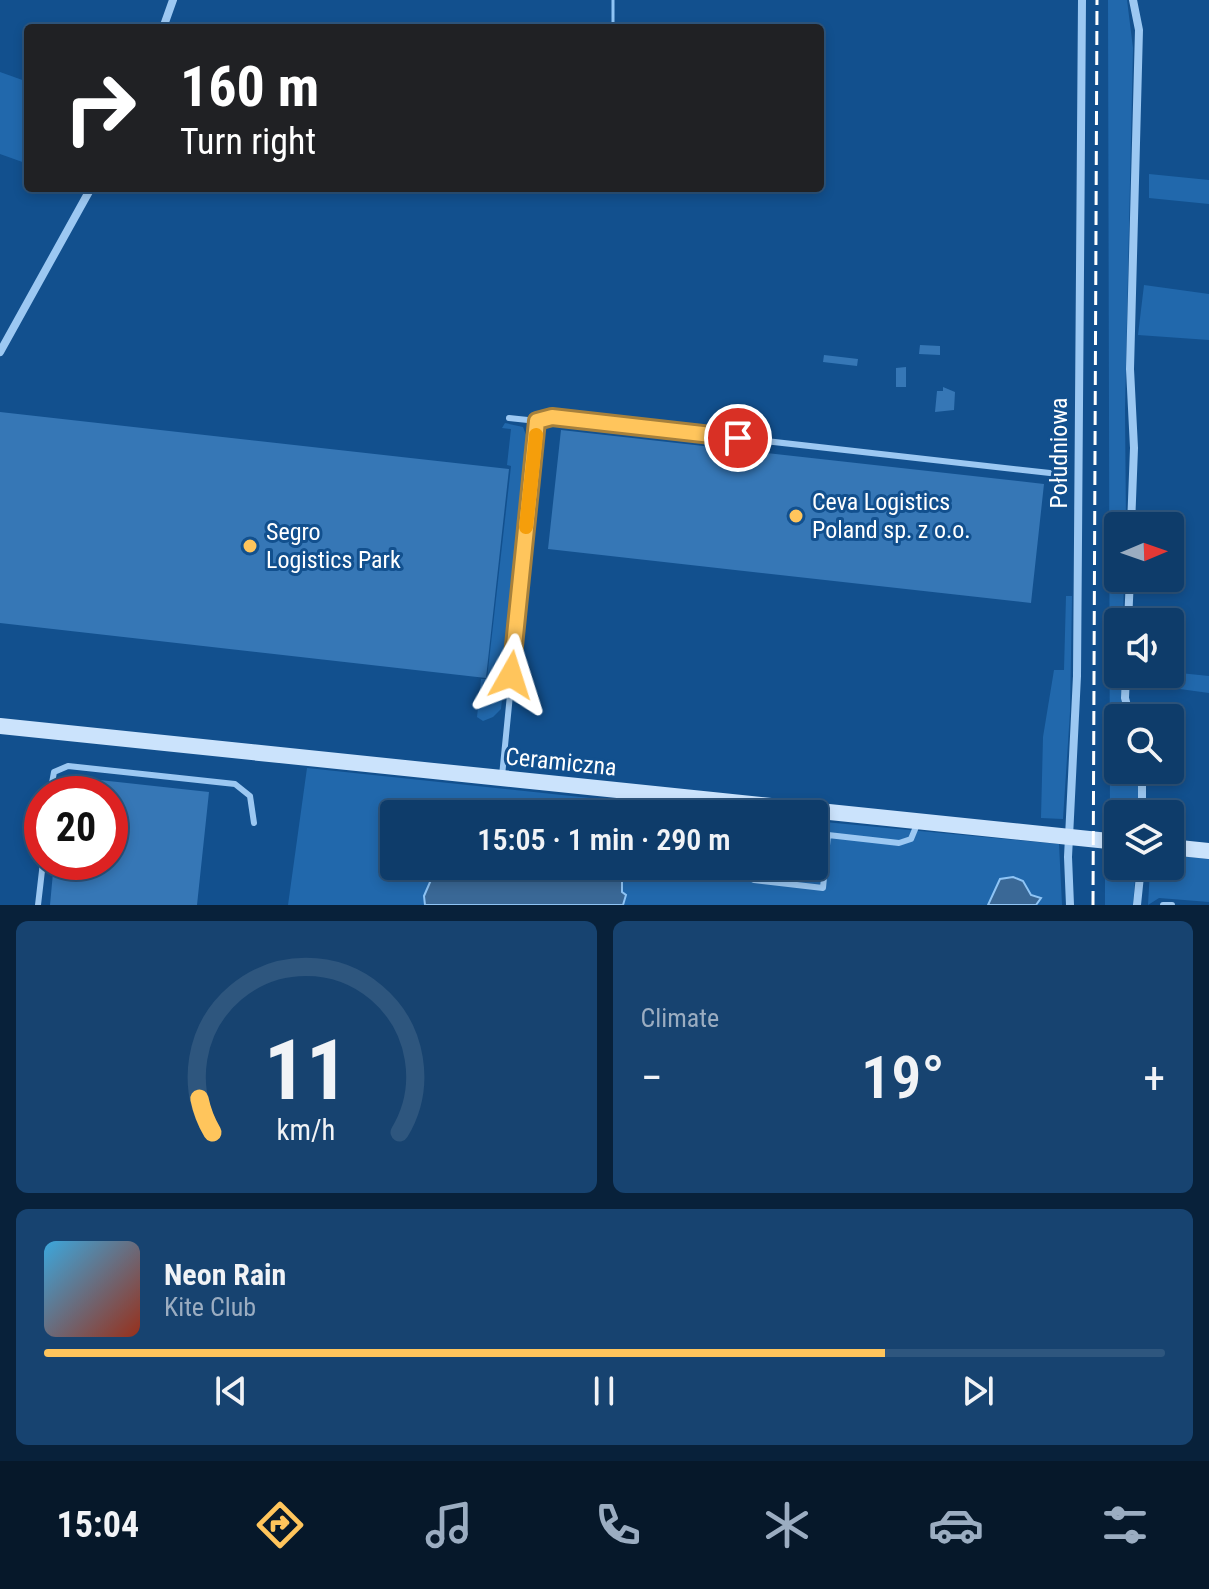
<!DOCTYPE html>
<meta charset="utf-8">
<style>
body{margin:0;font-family:"Roboto Condensed",sans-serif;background:#174370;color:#f1f3f6;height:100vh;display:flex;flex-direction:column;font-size:30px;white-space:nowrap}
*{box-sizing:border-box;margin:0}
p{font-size:26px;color:#9badc1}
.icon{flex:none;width:44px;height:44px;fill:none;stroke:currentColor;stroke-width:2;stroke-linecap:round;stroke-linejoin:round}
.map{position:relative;height:905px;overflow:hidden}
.sheet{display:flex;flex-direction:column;gap:16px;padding:16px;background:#08213a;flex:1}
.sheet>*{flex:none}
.banner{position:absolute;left:24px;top:24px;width:800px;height:168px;border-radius:8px;box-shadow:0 4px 12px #0003,0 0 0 2px #2e567e;background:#202124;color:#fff;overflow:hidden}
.needle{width:52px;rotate:88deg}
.buttons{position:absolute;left:1104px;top:512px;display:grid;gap:16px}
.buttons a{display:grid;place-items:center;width:80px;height:80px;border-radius:8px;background:#0e3c6a;box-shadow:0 4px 12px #0003,0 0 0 2px #2e567e;font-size:40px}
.speed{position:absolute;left:24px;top:776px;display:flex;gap:16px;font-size:40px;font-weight:700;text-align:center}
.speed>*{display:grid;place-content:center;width:104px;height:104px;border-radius:50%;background:#0e3c6a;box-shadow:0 4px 12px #0003,0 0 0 2px #2e567e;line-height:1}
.speed .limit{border:12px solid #d22;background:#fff;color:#111}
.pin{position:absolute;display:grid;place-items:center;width:68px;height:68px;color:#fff;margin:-34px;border:4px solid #fff;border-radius:50%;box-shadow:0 2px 8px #0007}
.me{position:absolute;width:88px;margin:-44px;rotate:6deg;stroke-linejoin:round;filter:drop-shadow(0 0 6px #0008)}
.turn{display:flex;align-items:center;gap:28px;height:168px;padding:0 24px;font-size:36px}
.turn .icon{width:104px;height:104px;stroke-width:2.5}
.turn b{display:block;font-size:56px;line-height:68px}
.big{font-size:60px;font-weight:600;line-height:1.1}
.sheet .tile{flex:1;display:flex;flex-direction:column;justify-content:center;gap:12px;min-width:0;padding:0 28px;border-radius:12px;background:#174370}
.sheet .dial{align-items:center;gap:0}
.dial svg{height:208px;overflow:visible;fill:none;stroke:#2e567e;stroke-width:7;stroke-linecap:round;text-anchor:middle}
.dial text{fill:#f1f3f6;stroke:none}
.song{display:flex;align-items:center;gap:24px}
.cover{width:96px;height:96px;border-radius:12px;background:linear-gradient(135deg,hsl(200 70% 55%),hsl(10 70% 35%))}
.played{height:8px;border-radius:4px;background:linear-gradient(90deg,#ffc55c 75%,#2e567e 75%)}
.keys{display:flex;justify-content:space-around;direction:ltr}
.heat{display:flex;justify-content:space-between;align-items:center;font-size:44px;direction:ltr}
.sheet .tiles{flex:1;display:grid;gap:16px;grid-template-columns:1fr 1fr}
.tile:last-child{grid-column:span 2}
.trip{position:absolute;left:380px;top:800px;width:448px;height:80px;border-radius:8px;background:#0e3c6a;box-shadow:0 4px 12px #0003,0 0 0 2px #2e567e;font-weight:600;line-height:80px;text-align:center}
.menu{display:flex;height:128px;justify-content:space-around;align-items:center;background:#06182a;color:#9badc1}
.menu .icon{width:56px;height:56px}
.menu .current{color:#ffc55c}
.menu b{font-size:36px;color:#f1f3f6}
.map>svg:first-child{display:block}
.green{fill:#2168ac}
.water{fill:#3a6896;stroke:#8ec4f5;stroke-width:2}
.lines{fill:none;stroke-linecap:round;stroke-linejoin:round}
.stream{stroke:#8ec4f5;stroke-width:3}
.building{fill:#3677b6}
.service{stroke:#9cc8f2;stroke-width:6}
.minor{stroke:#9cc8f2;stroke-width:8}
.secondary{stroke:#cbe3fc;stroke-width:16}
.rail{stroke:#fff;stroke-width:3;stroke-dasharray:14 6;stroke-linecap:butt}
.route-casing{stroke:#a6803c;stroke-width:20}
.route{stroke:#ffc55c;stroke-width:14}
.slow{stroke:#f59e0b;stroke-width:14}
.poi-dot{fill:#ffc55c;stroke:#12508e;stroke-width:3}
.labels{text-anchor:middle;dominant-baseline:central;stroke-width:6;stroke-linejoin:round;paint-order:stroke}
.street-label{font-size:24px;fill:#fff;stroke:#12508e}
.poi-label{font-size:24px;fill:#fff;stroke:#12508e;text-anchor:start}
</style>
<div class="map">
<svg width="1209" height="905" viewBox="0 0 1209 905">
<rect width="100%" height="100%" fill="#12508e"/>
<path class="green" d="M1108,0H1127L1133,48L1125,409L1126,526H1118V578H1124L1123,622H1118V674H1122L1121,701L1125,718H1118V770H1138V814H1118V831H1110Z
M0,72L28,82V164L0,154Z
M1149,174L1209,180V204L1149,198Z
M1144,285L1209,294V340L1138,335Z
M505,423L523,427L529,443L501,709L493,717L483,721L477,717L481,679H487L511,466L507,465L511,429L502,428Z
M1066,596H1072L1070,712L1063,819L1041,818L1043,737L1054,670H1064Z
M1170,672L1209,676V693L1136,683V674Z
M307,768L740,814H394V866H814V821L1059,844L1062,905H288Z
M1105,850L1118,851V866H1136L1133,905H1105Z
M1170,855L1209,859V902L1159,898L1148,905L1150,870L1152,866H1170Z"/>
<path class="water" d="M437,866H600L608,876L622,877V892L626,895L623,905H425L424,896Z
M1013,877L1023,881L1031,895L1041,898L1036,905H988L1000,879Z"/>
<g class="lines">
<path class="stream" d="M613,0V28"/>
</g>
<path class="building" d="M920,345L940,346V355L919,354Z
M824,355L858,359L857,366L823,362Z
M906,367V387H896V368Z
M943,387L955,392L954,410L935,412L937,391H943Z
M0,412L509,469L486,678L0,623Z
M561,430L1044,484L1031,603L548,549Z
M63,776L209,792L197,905H50L54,862H110V794H61Z"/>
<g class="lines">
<path class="service" d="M537,421L552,417L1050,473
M502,776L537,421L509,418
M50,794L54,772L68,766L235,784L250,796L254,823
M754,880L823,888L828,835L899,843L911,839L918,822
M38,905L43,862
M1163,905H1172"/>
<path class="minor" d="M163,28L173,0
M0,352L91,188
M1131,526L1134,448L1130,369L1139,30L1133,0
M1128,622L1130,578
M1126,674L1125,698L1130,718
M1142,770V814
M1070,905L1068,857L1077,676L1082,0
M1137,905L1141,866"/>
<path class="secondary" d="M0,726L1118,842
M1170,847L1209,851"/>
<path class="rail" d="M1093,905L1097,0"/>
</g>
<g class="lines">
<g class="route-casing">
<path id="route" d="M511,675L537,421L552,417L738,438"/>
</g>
<use href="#route" class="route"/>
<path class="slow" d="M526,527L536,435"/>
</g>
<g class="poi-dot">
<circle cx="796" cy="516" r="8"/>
<circle cx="250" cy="546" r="8"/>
</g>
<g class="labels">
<g class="street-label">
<text transform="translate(1059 453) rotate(-90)">Południowa</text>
<text transform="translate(561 762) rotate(6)">Ceramiczna</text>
</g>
<g class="poi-label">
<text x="812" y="502">Ceva Logistics<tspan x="812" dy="28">Poland sp. z o.o.</tspan></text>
<text x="266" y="532">Segro<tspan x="266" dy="28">Logistics Park</tspan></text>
</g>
</g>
</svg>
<div class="buttons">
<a><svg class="needle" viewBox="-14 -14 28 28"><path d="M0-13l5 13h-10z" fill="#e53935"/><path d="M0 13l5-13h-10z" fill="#9badc1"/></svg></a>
<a><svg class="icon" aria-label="sound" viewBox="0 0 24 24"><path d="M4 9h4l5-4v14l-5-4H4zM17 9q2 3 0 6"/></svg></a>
<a><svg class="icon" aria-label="search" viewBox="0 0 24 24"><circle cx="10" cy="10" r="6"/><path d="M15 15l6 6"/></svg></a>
<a><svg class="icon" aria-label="layers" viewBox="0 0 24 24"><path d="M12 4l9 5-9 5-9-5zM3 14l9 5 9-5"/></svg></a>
</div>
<div class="speed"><div class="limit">20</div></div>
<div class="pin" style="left:738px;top:438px;background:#d93025"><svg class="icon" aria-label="arrive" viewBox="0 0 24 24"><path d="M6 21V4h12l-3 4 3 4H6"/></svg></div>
<svg class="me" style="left:511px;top:675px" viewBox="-20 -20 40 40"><path d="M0-17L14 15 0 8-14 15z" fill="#ffc55c" stroke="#fff" stroke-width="4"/></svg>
<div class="trip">15:05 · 1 min · 290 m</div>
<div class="banner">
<div class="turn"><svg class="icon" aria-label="right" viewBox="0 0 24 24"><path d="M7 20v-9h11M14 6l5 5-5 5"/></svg><div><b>160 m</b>Turn right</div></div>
</div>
</div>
<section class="sheet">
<div class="tiles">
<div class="tile dial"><svg viewBox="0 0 100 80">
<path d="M14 69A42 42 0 1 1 86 69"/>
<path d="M14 69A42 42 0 0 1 9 56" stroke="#ffc55c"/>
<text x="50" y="56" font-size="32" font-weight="700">11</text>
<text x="50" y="72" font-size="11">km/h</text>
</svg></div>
<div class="tile"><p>Climate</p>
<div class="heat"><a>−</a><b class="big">19°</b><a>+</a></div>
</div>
<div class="tile">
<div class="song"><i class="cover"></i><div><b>Neon Rain</b><p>Kite Club</p></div></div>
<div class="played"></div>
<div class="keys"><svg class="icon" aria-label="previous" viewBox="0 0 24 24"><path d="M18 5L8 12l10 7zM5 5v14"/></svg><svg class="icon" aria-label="pause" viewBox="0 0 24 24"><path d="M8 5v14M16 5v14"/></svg><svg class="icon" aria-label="next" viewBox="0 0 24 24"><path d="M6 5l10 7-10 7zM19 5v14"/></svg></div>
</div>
</div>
</section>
<nav class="menu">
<b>15:04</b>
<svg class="icon current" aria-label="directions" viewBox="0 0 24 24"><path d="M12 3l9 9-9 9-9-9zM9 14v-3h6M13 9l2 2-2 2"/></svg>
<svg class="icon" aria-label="music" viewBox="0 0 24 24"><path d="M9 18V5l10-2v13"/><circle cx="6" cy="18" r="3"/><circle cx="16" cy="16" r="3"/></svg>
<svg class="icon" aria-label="phone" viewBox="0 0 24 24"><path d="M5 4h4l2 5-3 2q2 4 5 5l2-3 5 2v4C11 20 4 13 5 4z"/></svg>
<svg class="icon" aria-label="climate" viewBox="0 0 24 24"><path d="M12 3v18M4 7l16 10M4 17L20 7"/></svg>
<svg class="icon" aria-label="car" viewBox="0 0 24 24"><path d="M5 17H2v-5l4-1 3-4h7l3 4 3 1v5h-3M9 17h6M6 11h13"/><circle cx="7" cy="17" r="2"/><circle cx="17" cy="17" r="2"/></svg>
<svg class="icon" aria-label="filters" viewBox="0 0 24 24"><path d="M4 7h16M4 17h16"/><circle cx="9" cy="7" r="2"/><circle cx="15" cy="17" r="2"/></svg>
</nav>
